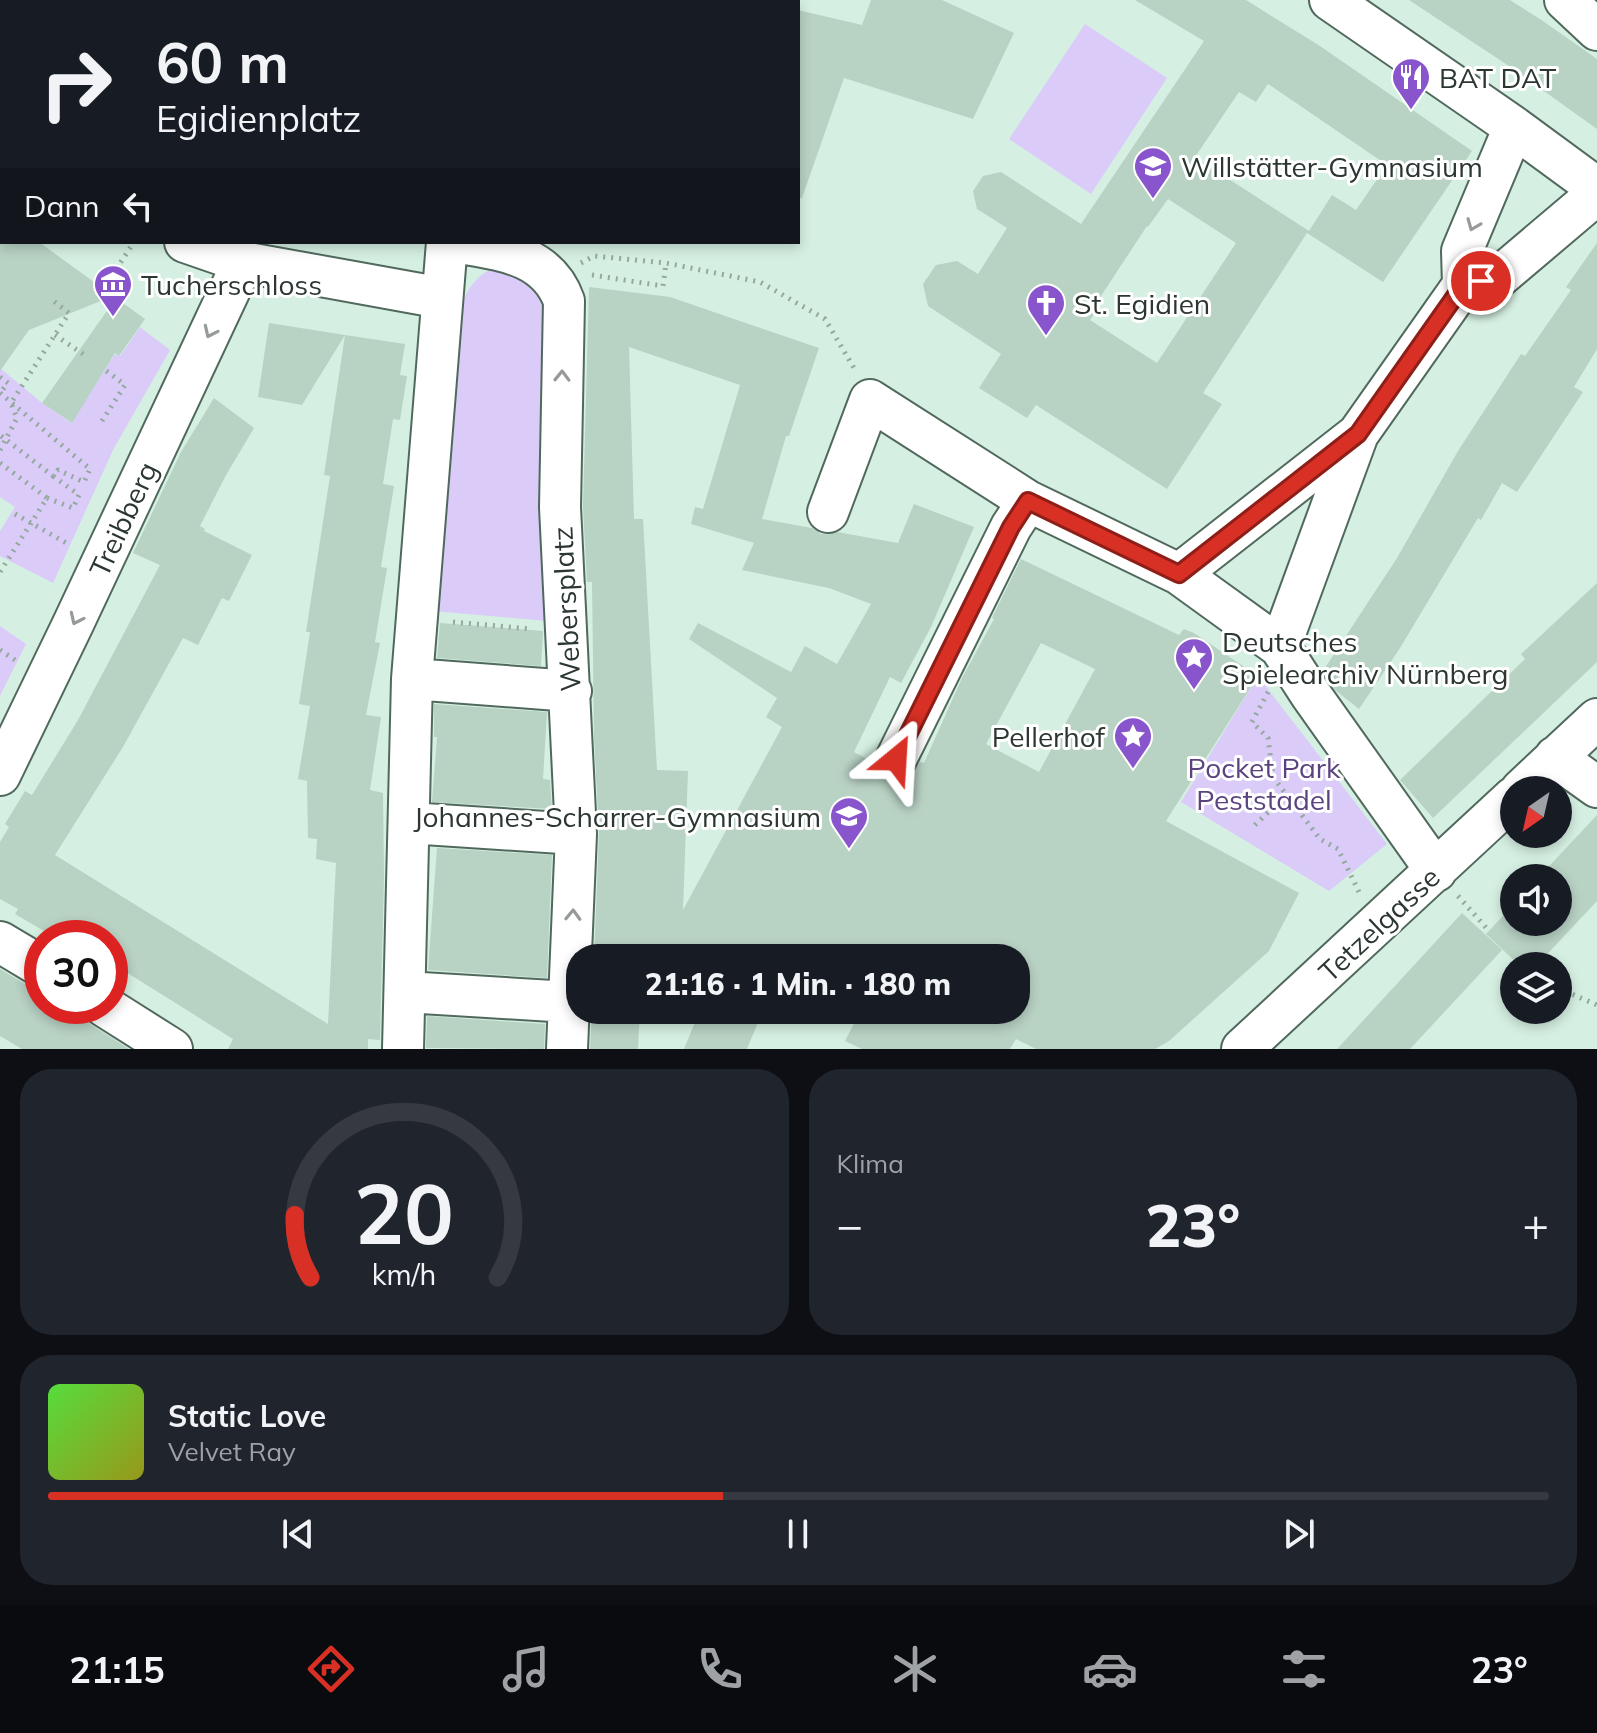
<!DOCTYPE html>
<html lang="de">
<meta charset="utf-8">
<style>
body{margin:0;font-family:Mulish,sans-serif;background:#20242c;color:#f1f3f6;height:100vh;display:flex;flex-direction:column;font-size:30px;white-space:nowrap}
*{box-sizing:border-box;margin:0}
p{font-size:26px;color:#9ea1a6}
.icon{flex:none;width:44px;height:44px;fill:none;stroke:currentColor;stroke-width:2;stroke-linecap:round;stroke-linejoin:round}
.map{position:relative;height:1049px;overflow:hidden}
.side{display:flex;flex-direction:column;gap:20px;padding:20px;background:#0d0f14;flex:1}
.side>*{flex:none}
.banner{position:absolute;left:0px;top:0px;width:800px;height:244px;box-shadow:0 4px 12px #0003;background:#171b24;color:#f1f3f6;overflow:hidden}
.needle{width:52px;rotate:214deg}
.buttons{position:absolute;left:1500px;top:776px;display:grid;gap:16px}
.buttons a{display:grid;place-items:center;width:72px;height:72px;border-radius:50%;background:#171b24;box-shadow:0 4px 12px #0003;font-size:40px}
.speed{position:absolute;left:24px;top:920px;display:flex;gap:16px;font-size:40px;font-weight:700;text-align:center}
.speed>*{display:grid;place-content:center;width:104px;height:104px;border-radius:50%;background:#171b24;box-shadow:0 4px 12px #0003;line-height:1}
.speed .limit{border:12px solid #d22;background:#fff;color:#111}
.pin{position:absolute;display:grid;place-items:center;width:68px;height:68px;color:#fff;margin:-34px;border:4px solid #fff;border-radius:50%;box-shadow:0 2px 8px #0007}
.me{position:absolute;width:88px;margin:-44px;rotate:27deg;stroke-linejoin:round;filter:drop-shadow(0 0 6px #0008)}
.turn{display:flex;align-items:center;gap:28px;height:168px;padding:0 24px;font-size:36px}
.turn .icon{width:104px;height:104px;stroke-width:2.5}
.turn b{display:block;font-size:56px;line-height:68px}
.then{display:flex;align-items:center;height:76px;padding:0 24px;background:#0003;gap:16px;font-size:30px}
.big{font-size:60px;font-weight:800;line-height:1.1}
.side .card{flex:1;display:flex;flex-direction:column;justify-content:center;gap:12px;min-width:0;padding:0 28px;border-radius:32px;background:#20242c}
.side .dial{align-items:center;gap:0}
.dial svg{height:208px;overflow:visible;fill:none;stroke:#363941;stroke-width:7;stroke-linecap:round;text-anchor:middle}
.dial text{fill:#f1f3f6;stroke:none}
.song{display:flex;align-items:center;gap:24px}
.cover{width:96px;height:96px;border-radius:12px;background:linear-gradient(135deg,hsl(110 70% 55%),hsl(60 70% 35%))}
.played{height:8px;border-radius:4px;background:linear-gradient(90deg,#d93025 45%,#363941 45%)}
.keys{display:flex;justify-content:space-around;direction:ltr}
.heat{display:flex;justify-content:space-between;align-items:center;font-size:44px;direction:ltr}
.side .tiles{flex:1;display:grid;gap:20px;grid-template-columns:1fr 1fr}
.card:last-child{grid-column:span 2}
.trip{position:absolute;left:566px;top:944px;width:464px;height:80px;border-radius:32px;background:#171b24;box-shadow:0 4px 12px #0003;font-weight:800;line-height:80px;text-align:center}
.tab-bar{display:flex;height:128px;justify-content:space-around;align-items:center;background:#090b0e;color:#9ea1a6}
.tab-bar .icon{width:56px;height:56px}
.tab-bar .active{color:#d93025}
.tab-bar b{font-size:36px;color:#f1f3f6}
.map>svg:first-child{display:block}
.green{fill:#dacbf8}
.building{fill:#b8d2c4;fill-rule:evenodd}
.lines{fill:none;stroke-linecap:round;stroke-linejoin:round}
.minor-casing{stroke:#51695d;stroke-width:44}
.path{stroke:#94a99e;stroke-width:5;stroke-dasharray:2 6;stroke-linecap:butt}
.minor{stroke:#fff;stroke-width:40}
.oneway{stroke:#969b98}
.route-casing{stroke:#8d1f18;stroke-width:20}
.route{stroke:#d93025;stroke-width:14}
.labels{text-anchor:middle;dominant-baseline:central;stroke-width:6;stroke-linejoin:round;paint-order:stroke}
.poi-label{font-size:28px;fill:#2c3731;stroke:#fff;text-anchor:start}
.street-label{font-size:28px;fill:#2c3731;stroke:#fff}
.park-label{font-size:28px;fill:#5b437f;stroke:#fff}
</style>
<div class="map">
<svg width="1597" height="1049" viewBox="0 0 1597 1049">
<rect width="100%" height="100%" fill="#d5f0e2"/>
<path class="green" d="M1085,24L1167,78L1091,194L1009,139Z
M491,269L523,274L549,302L547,621L432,611L458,312C466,293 472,279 491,269Z
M140,327L170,350L113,450L53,583L0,556V531L15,507L0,497V368L42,403L71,423L115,354L120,356Z
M0,626L26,644L0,696Z
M1258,676L1387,844L1329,891L1181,802Z"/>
<path class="building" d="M871,0H942L1014,33L973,119L844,78L802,198H798V10L862,25Z
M1135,0H1246L1320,46L1472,151L1383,282L1307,233L1203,393L1222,404L1167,489L1036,405L1027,418L979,388L1001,354L928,306L923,284L936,265L957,261L978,274L1007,228L977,209L973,191L983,176L1001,172L1081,224L1204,41ZM1268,84L1387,165L1356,210L1332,195L1309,231L1195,157L1239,92L1256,102ZM1168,199L1236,243L1157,363L1090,320L1098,308L1095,305L1147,226L1148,227Z
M1409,0H1510L1543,21L1597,59V129L1509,66Z
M0,242H39L113,296L29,330L0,371Z
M1597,243V349L1574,387L1583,392L1517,492L1502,483L1481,520L1478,518L1400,648L1359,709L1335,690L1323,671L1397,558L1458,451L1521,354L1525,356L1571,290L1566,287Z
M589,287L670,297L819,348L789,436H786L762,519L812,528L821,534L837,532L898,543L914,504L974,527L931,627L901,683L890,677L854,752L874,763L877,772L885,779L897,782L907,780L920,762L924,763L962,678L994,619L992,618L1021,559L1179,635L1184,629L1194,633L1258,676L1166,821L1299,893L1269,951L1169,1041L1155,1049H1036L1016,1039L1010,1049H862L845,1041L861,1010H1016V958H722L724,955L643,951L642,958H594L599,833L594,737L592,582H587L583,507ZM629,347L740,385L703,509L695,507L691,524L754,543L742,570L829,588L871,604L837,664L805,646L791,672L698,623L689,639L777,698L766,717L782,727L683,910L688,771L657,770L643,519H634ZM1041,643L1095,669L1039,772L986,744Z
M116,298L145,319L119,356L115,353L72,423L42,403Z
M269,323L345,335L302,405L258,397Z
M345,335L405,344L400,375L407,376L400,420L393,419L383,484L394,486L381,567L387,568L375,642L380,643L366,715L381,717L370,790L383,793L384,877L380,1040L368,1039V1049H228L233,1039L110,962V938H56L15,914L18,909L0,899V842L9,827L5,824L25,791L32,795L78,720L160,565L133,553L181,452L214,398L254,428L226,475L200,526L205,529L204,531L252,555L229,601L222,598L198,645L183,638L123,747L55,855L328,1024L336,863L316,859L317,839L308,838L307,781L298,779L310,706L299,704L310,632H306L330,476L324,475Z
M1597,583V662L1433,818L1400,780L1525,659L1521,654Z
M440,623L543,631L541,666L437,658Z
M434,704L547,712L543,779L550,780L552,809L432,802L437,737H434Z
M1597,815V901L1536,966H1520L1486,934L1514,904V922H1558V878H1538Z
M437,848L552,855L547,978L428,970Z
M1462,913L1502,950L1410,1049H1337Z
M0,969L42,994V1006H62L129,1049H22L0,1036Z
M592,1010H640L638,1049H590Z
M700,1010H763L747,1049H684Z
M427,1016L545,1024L544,1049L426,1048Z"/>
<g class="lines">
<g class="minor-casing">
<path id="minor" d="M1330,0L1514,127L1597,188
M1565,0L1597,30
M472,2L473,0
M1514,127L1462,251L1463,285L1499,277L1597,194
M0,153L2,154
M185,242L243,262L442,298
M455,242C498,250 547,253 564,301L560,507L576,834L567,1049
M1358,434L1463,285
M828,512L870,400L1028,501L1179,574L1280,647L1311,695L1436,871
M1179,574L1358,434L1280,647
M412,679L571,691
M1555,757L1597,787
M896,759L1011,527L1028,501
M0,775L73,624L243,262
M1521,790L1597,719
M409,823L576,834
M0,942L42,967
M405,992L569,1002
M104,1006L172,1049
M403,1049L412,679L447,242
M1242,1049L1514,797"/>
</g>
<path class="path" d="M15,2L16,0
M1,19L2,18
M581,263L594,256L666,263
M592,275L663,286L666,263L760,282L825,319L854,368
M103,289L134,242
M55,335L83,354
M0,377L8,383L0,393
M0,393L90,469L84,482L58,470L53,476L0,435
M102,421L125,385L105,370
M0,450L17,418L11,403L69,313L51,299
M0,463L47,498L0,572
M47,498L73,508L79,495L53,476
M15,514L70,545
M453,622L531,629
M0,650L15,660
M1268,692L1252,722L1268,738L1273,777L1320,839L1338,849L1359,892
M1255,825L1287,794
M1458,896L1489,931
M1558,988L1597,1005"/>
<use href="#minor" class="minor"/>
</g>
<defs><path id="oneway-chevron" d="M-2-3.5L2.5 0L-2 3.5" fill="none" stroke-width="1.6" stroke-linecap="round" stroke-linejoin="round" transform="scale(2)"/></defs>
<g class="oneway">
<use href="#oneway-chevron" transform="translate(1473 225) rotate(112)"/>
<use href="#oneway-chevron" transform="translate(210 332) rotate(115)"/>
<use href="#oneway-chevron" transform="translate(562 376) rotate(-89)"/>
<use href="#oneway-chevron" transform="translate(76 619) rotate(115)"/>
<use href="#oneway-chevron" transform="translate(573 915) rotate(-88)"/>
</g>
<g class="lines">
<g class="route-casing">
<path id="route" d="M896,759L1011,527L1028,501L1179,574L1358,434L1463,285L1481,281"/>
</g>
<use href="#route" class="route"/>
</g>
<defs>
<g id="restaurant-pin" transform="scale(2)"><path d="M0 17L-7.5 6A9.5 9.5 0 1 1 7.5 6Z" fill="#8955cd" stroke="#fff"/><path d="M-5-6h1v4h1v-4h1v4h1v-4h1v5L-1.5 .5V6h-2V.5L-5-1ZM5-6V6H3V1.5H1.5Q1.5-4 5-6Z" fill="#fff"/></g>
<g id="school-pin" transform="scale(2)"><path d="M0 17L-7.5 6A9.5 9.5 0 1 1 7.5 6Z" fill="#8955cd" stroke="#fff"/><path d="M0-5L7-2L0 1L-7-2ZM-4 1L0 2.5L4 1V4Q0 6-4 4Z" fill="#fff"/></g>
<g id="museum-pin" transform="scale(2)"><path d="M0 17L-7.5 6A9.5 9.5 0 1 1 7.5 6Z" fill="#8955cd" stroke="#fff"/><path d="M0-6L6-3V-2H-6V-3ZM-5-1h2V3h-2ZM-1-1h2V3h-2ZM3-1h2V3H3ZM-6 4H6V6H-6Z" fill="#fff"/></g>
<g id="church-pin" transform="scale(2)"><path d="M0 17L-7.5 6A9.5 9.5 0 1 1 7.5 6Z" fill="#8955cd" stroke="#fff"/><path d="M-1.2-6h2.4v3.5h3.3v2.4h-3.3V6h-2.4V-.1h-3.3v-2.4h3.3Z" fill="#fff"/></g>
<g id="sight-pin" transform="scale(2)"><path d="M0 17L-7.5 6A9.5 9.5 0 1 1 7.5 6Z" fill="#8955cd" stroke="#fff"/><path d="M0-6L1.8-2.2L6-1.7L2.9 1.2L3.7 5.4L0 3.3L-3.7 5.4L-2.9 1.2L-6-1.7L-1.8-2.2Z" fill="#fff"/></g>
</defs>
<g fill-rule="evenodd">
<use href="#restaurant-pin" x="1411" y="77"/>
<use href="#school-pin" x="1153" y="166"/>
<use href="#museum-pin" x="113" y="284"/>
<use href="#church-pin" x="1046" y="303"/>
<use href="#sight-pin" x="1194" y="657"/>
<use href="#sight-pin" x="1133" y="736"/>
<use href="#school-pin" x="849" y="816"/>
</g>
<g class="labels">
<g class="poi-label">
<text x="1439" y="77">BAT DAT</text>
<text x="1181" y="166">Willstätter-Gymnasium</text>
<text x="141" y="284">Tucherschloss</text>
<text x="1074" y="303">St. Egidien</text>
<text x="1222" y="641">Deutsches<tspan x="1222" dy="32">Spielearchiv Nürnberg</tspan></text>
<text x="1105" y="736" text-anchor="end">Pellerhof</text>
<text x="821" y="816" text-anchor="end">Johannes-Scharrer-Gymnasium</text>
</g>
<g class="street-label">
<text transform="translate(123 519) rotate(-65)">Treibberg</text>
<text transform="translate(566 609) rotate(-93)">Webersplatz</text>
<text transform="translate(1379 924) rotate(-43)">Tetzelgasse</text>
</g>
<g class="park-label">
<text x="1264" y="767">Pocket Park<tspan x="1264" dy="32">Peststadel</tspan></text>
</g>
</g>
</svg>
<div class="buttons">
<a><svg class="needle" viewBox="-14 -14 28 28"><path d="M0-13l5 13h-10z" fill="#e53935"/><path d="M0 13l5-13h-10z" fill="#9ea1a6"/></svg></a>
<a><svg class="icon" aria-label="sound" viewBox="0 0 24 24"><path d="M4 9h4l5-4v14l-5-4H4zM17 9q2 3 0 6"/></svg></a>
<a><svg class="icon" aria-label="layers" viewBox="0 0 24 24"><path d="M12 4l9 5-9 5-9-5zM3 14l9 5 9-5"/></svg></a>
</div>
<div class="speed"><div class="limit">30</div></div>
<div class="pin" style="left:1481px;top:281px;background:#d93025"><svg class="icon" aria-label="arrive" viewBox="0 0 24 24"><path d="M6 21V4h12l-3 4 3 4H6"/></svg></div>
<svg class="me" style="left:896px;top:759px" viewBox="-20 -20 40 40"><path d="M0-17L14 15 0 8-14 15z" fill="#d93025" stroke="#fff" stroke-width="4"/></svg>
<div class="trip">21:16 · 1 Min. · 180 m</div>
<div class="banner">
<div class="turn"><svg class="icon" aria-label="right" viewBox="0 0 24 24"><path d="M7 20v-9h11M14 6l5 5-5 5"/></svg><div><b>60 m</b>Egidienplatz</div></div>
<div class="then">Dann<svg class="icon" aria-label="left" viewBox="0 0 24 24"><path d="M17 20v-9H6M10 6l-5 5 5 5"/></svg></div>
</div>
</div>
<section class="side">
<div class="tiles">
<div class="card dial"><svg viewBox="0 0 100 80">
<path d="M14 69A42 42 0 1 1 86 69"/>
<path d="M14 69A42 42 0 0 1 8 45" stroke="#d93025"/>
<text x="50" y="56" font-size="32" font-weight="700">20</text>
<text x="50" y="72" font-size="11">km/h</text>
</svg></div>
<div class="card"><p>Klima</p>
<div class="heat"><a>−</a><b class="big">23°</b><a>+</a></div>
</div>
<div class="card">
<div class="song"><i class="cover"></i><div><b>Static Love</b><p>Velvet Ray</p></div></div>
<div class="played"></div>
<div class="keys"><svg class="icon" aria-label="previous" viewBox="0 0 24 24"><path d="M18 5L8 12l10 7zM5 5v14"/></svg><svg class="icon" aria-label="pause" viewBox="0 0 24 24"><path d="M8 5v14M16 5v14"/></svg><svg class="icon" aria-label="next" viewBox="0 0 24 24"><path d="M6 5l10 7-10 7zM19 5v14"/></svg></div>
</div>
</div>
</section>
<nav class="tab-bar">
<b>21:15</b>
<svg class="icon active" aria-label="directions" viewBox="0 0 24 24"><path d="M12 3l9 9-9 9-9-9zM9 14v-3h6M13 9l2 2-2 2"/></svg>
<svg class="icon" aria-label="music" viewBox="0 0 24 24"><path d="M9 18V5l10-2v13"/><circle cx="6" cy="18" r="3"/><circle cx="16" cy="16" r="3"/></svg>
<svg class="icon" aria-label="phone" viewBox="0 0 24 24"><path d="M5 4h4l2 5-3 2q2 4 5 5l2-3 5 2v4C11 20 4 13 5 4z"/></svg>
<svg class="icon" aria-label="climate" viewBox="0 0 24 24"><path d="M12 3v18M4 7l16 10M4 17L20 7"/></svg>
<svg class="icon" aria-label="car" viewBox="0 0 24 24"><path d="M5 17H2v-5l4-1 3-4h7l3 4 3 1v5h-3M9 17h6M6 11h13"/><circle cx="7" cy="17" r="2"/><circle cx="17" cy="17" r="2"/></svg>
<svg class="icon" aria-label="filters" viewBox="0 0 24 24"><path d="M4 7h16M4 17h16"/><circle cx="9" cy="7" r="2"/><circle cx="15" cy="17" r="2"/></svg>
<b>23°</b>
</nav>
